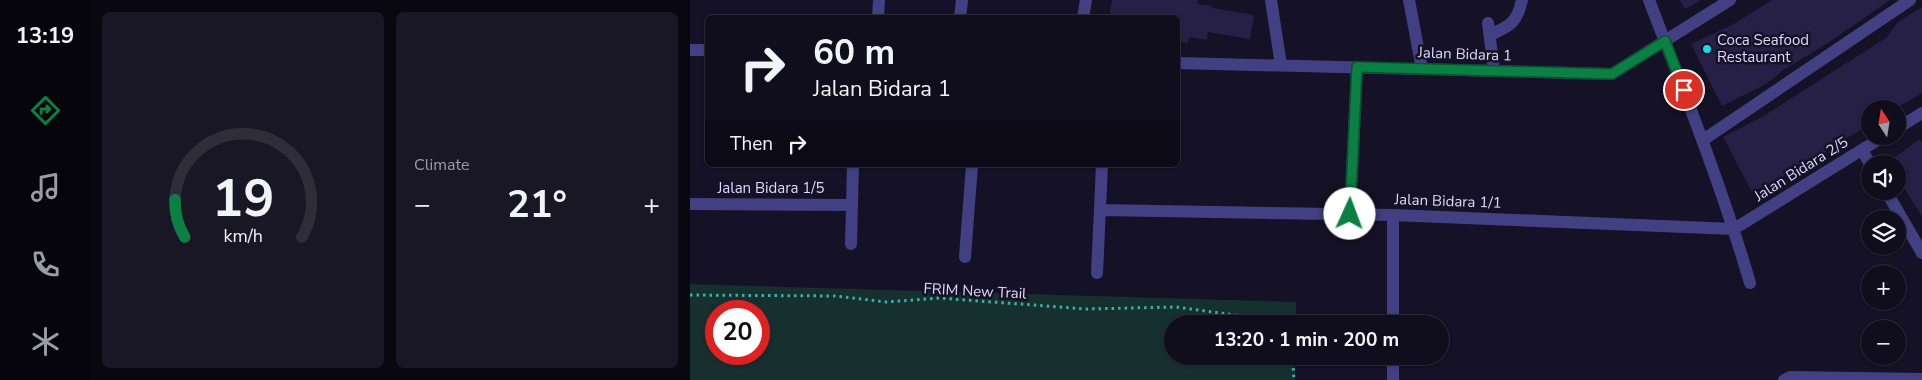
<!DOCTYPE html>
<meta charset="utf-8">
<style>
body{margin:0;font-family:"Nunito Sans",sans-serif;background:#191625;color:#f1f3f6;height:100vh;display:flex;flex-direction:column;font-size:19px;white-space:nowrap}
*{box-sizing:border-box;margin:0}
p{font-size:16px;color:#9c9ca3}
.icon{flex:none;width:28px;height:28px;fill:none;stroke:currentColor;stroke-width:2;stroke-linecap:round;stroke-linejoin:round}
.map{position:relative;flex:1;overflow:hidden}
.details{display:flex;flex-direction:column;gap:12px;padding:12px;background:#09070f;width:600px}
.details>*{flex:none}
.hud{position:absolute;left:15px;top:15px;width:475px;height:152px;border-radius:8px;box-shadow:0 1px 4px #0004,0 0 0 1px #302d3b;background:#100d1c;color:#f1f3f6;overflow:hidden}
.needle{width:32px;rotate:348deg}
.fabs{position:absolute;left:1171px;top:100px;display:grid;gap:10px}
.fabs a{display:grid;place-items:center;width:45px;height:45px;border-radius:50%;background:#100d1c;box-shadow:0 1px 4px #0004,0 0 0 1px #302d3b;font-size:25px}
.speed{position:absolute;left:15px;top:300px;display:flex;gap:10px;font-size:25px;font-weight:700;text-align:center}
.speed>*{display:grid;place-content:center;width:65px;height:65px;border-radius:50%;background:#100d1c;box-shadow:0 1px 4px #0004,0 0 0 1px #302d3b;line-height:1}
.speed .limit{border:8px solid #d22;background:#fff;color:#111}
.pin{position:absolute;display:grid;place-items:center;width:42px;height:42px;color:#fff;margin:-21px;border:2px solid #fff;border-radius:50%;box-shadow:0 1px 5px #0007}
.me{position:absolute;width:55px;margin:-28px;rotate:2deg;stroke-linejoin:round;filter:drop-shadow(0 0 4px #0008)}
.turn{display:flex;align-items:center;gap:18px;height:105px;padding:0 25px;font-size:22px}
.turn .icon{width:65px;height:65px;stroke-width:2.5}
.turn b{display:block;font-size:35px;line-height:42px}
.then{display:flex;align-items:center;height:48px;padding:0 25px;background:#0003;gap:10px;font-size:19px}
.big{font-size:38px;font-weight:700;line-height:1.1}
.details .widget{flex:1;display:flex;flex-direction:column;justify-content:center;gap:8px;min-width:0;padding:0 18px;border-radius:8px;background:#191625}
.details .dial{align-items:center;gap:0}
.dial svg{height:130px;overflow:visible;fill:none;stroke:#302d3b;stroke-width:7;stroke-linecap:round;text-anchor:middle}
.dial text{fill:#f1f3f6;stroke:none}
.heat{display:flex;justify-content:space-between;align-items:center;font-size:28px;direction:ltr}
.details .tiles{flex:1;display:grid;gap:12px;grid-template-columns:repeat(2,1fr)}
.trip{position:absolute;left:474px;top:315px;width:285px;height:50px;border-radius:25px;background:#100d1c;box-shadow:0 1px 4px #0004,0 0 0 1px #302d3b;font-weight:700;line-height:50px;text-align:center}
main{display:flex;flex:1;min-height:0}
.tab-bar{display:flex;flex-direction:column;width:90px;justify-content:space-around;align-items:center;background:#06050b;color:#9c9ca3}
.tab-bar .icon{width:35px;height:35px}
.tab-bar .selected{color:#0b8043}
.tab-bar b{font-size:22px;color:#f1f3f6}
.map>svg:first-child{display:block}
.green{fill:#15302f;fill-rule:evenodd}
.building{fill:#261f46}
.lines{fill:none;stroke-linecap:round;stroke-linejoin:round}
.path{stroke:#39b1a8;stroke-width:3;stroke-dasharray:2.5 4;stroke-linecap:butt}
.minor{stroke:#424082;stroke-width:12}
.route-casing{stroke:#07532c;stroke-width:12}
.route{stroke:#0b8043;stroke-width:9}
.poi-dot{fill:#13daee;stroke:#151126;stroke-width:2}
.labels{text-anchor:middle;dominant-baseline:central;stroke-width:5;stroke-linejoin:round;paint-order:stroke}
.poi-label{font-size:15px;fill:#ddd9fc;stroke:#151126;text-anchor:start}
.street-label{font-size:15px;fill:#ddd9fc;stroke:#151126}
</style>
<main>
<nav class="tab-bar">
<b>13:19</b>
<svg class="icon selected" aria-label="directions" viewBox="0 0 24 24"><path d="M12 3l9 9-9 9-9-9zM9 14v-3h6M13 9l2 2-2 2"/></svg>
<svg class="icon" aria-label="music" viewBox="0 0 24 24"><path d="M9 18V5l10-2v13"/><circle cx="6" cy="18" r="3"/><circle cx="16" cy="16" r="3"/></svg>
<svg class="icon" aria-label="phone" viewBox="0 0 24 24"><path d="M5 4h4l2 5-3 2q2 4 5 5l2-3 5 2v4C11 20 4 13 5 4z"/></svg>
<svg class="icon" aria-label="climate" viewBox="0 0 24 24"><path d="M12 3v18M4 7l16 10M4 17L20 7"/></svg>
</nav>
<section class="details">
<div class="tiles">
<div class="widget dial"><svg viewBox="0 0 100 80">
<path d="M14 69A42 42 0 1 1 86 69"/>
<path d="M14 69A42 42 0 0 1 8 46" stroke="#0b8043"/>
<text x="50" y="56" font-size="32" font-weight="700">19</text>
<text x="50" y="72" font-size="11">km/h</text>
</svg></div>
<div class="widget"><p>Climate</p>
<div class="heat"><a>−</a><b class="big">21°</b><a>+</a></div>
</div>
</div>
</section>
<div class="map">
<svg width="1232" height="380" viewBox="0 0 1232 380">
<rect width="100%" height="100%" fill="#151126"/>
<path class="green" d="M0,284L606,302V324H482V356H605V380H0ZM26,311H69V354H26Z"/>
<path class="building" d="M422,0H508L507,4L523,6L522,8L564,15L560,39L518,32L517,40L499,37L498,43L488,41V18H419Z
M990,0H1011L995,9Z
M1082,0H1200L1138,43L1092,71L1076,84L1032,106L1001,44L1042,25Z
M1232,7V93L1205,109H1180V124L1141,148L1126,160L1062,192L1033,137L1075,115L1166,57L1196,38L1208,22Z
M1228,140L1232,141V216L1208,179V164H1203L1204,158Z"/>
<g class="lines">
<path class="path" d="M0,295L145,296L196,302L249,298L396,309L486,307L552,316L567,324
M599,356L603,365L604,380"/>
<path class="minor" d="M581,0L591,65
M719,0L732,69
M959,0C995,94 1032,187 1060,283
M188,18L189,0
M270,18L272,0
M393,18L396,0
M798,23L804,71
M800,35C820,26 827,23 832,0
M0,50H18
M488,63L922,74L1040,0
M1208,128L1232,113
M1013,140L1220,0
M1172,150L1180,164
M1196,191L1232,253
M0,204L161,205
M410,210L703,215L1044,229
M660,214L667,67
M703,215V324
M1044,229L1194,136
M161,244L163,165
M275,257L282,165
M407,273L412,165
M703,356V380
M1094,380L1100,377L1232,379"/>
</g>
<g class="lines">
<g class="route-casing">
<path id="route" d="M660,214L667,67L922,74L975,41L994,90"/>
</g>
<use href="#route" class="route"/>
</g>
<circle class="poi-dot" cx="1017" cy="49" r="5"/>
<g class="labels">
<g class="poi-label">
<text x="1027" y="40">Coca Seafood<tspan x="1027" dy="17">Restaurant</tspan></text>
</g>
<g class="street-label">
<text transform="translate(775 54) rotate(2)">Jalan Bidara 1</text>
<text transform="translate(1111 169) rotate(-32)">Jalan Bidara 2/5</text>
<text x="81" y="188">Jalan Bidara 1/5</text>
<text transform="translate(758 201) rotate(2)">Jalan Bidara 1/1</text>
<text transform="translate(285 291) rotate(3)">FRIM New Trail</text>
</g>
</g>
</svg>
<div class="fabs">
<a><svg class="needle" viewBox="-14 -14 28 28"><path d="M0-13l5 13h-10z" fill="#e53935"/><path d="M0 13l5-13h-10z" fill="#9c9ca3"/></svg></a>
<a><svg class="icon" aria-label="sound" viewBox="0 0 24 24"><path d="M4 9h4l5-4v14l-5-4H4zM17 9q2 3 0 6"/></svg></a>
<a><svg class="icon" aria-label="layers" viewBox="0 0 24 24"><path d="M12 4l9 5-9 5-9-5zM3 14l9 5 9-5"/></svg></a>
<a>+</a>
<a>−</a>
</div>
<div class="speed"><div class="limit">20</div></div>
<div class="pin" style="left:994px;top:90px;background:#d93025"><svg class="icon" aria-label="arrive" viewBox="0 0 24 24"><path d="M6 21V4h12l-3 4 3 4H6"/></svg></div>
<svg class="me" style="left:660px;top:214px" viewBox="-20 -20 40 40"><circle r="19" fill="#fff"/><path d="M0-13L10 11 0 6-10 11z" fill="#0b8043"/></svg>
<div class="trip">13:20 · 1 min · 200 m</div>
<div class="hud">
<div class="turn"><svg class="icon" aria-label="right" viewBox="0 0 24 24"><path d="M7 20v-9h11M14 6l5 5-5 5"/></svg><div><b>60 m</b>Jalan Bidara 1</div></div>
<div class="then">Then<svg class="icon" aria-label="right" viewBox="0 0 24 24"><path d="M7 20v-9h11M14 6l5 5-5 5"/></svg></div>
</div>
</div>
</main>
